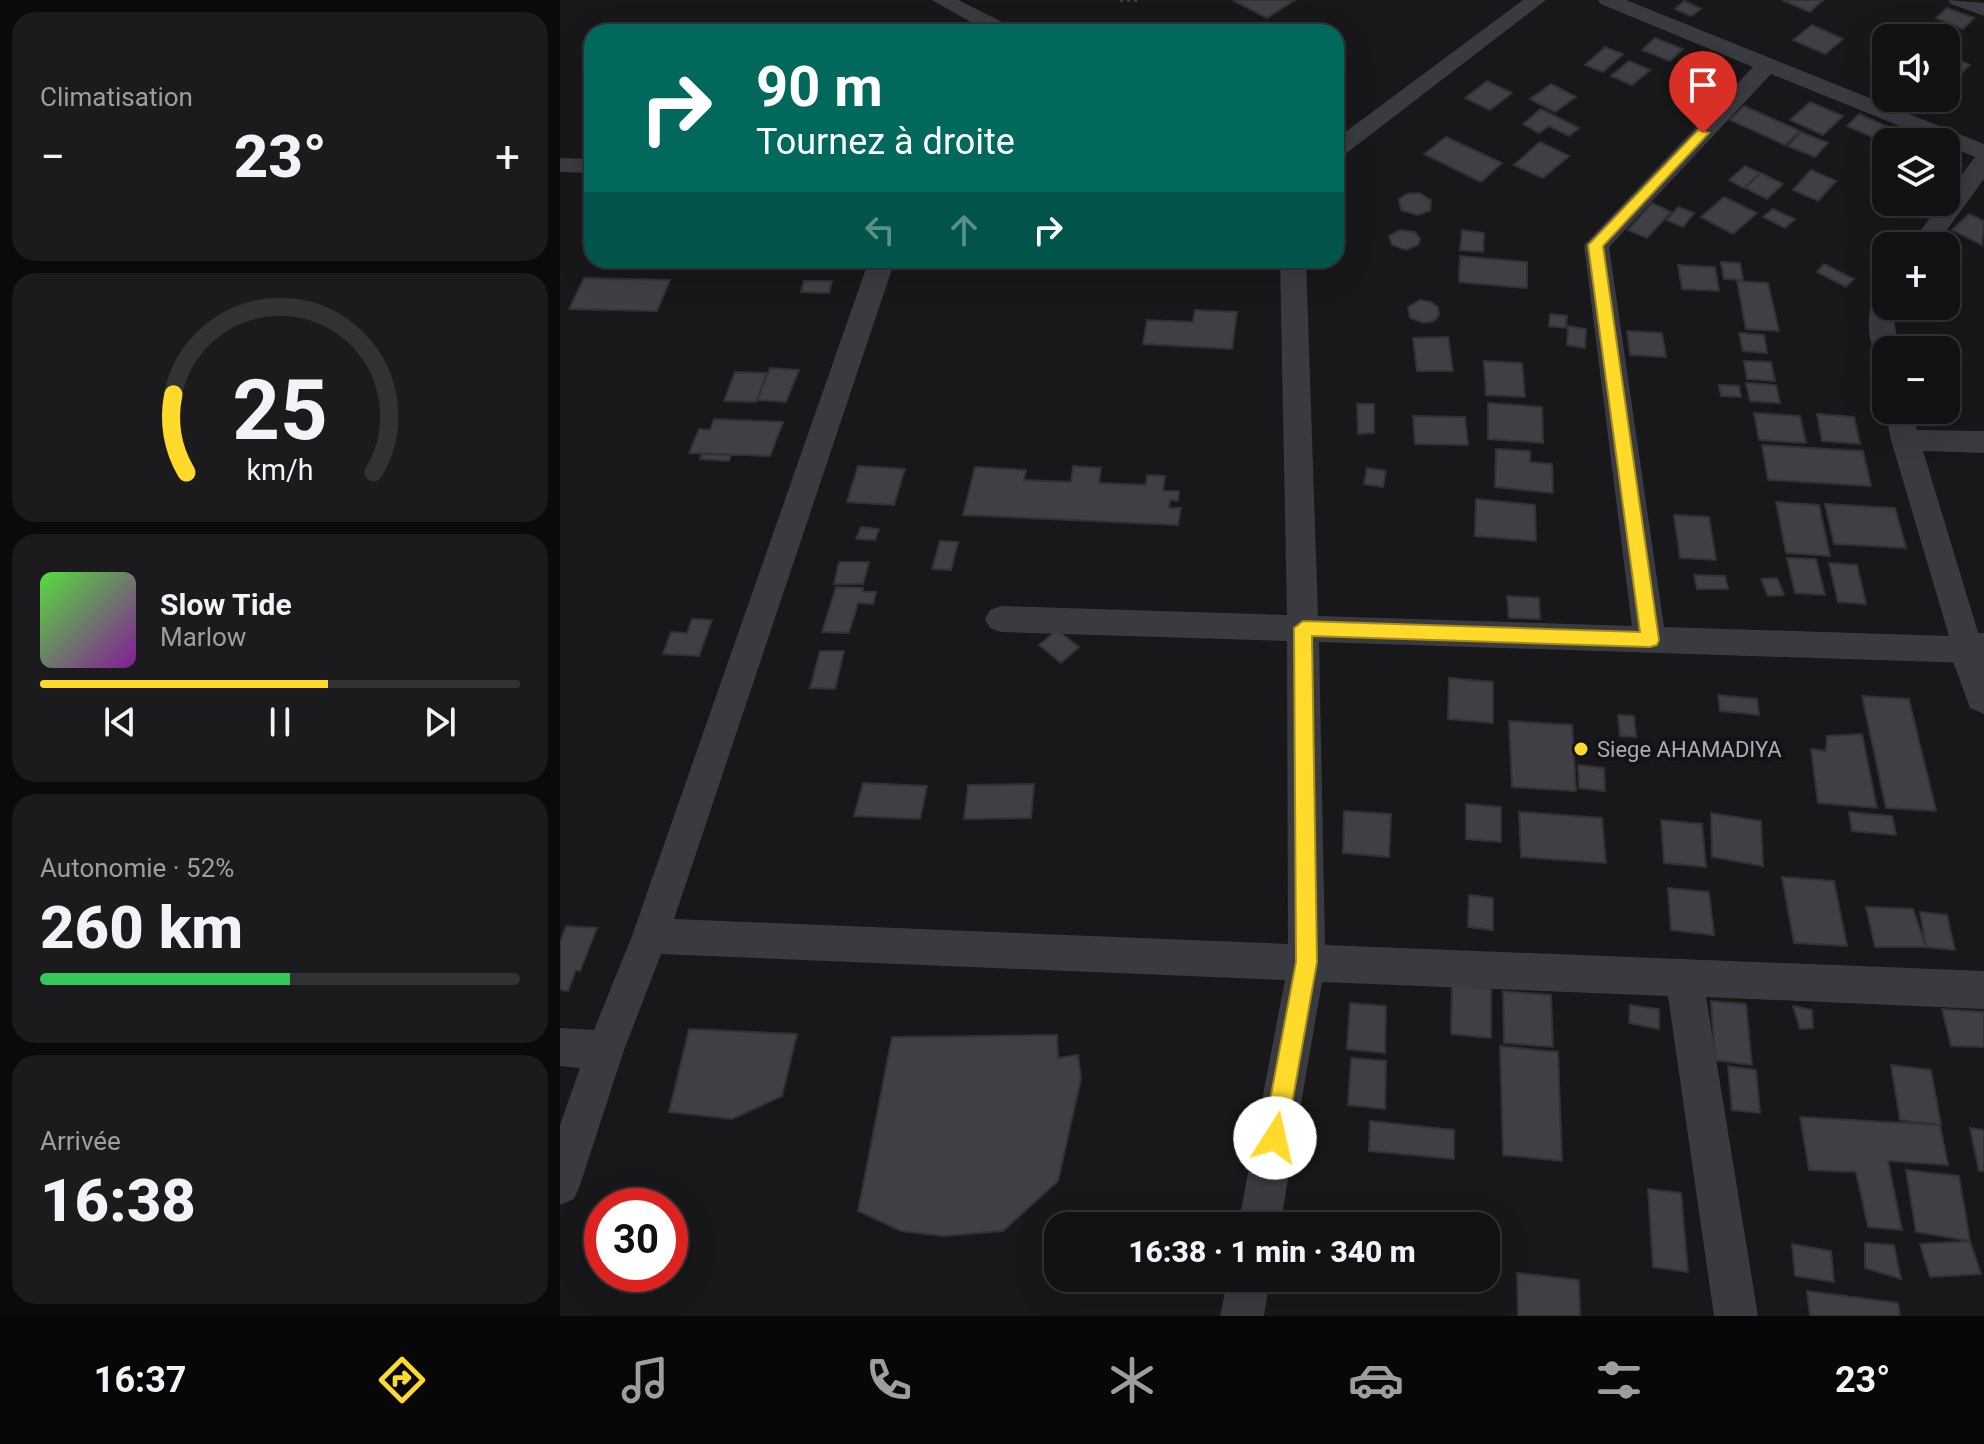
<!DOCTYPE html>
<html lang="fr">
<meta charset="utf-8">
<style>
body{margin:0;font-family:Roboto,sans-serif;background:#1b1b1d;color:#f1f3f6;height:100vh;display:flex;flex-direction:column;font-size:30px;white-space:nowrap}
*{box-sizing:border-box;margin:0}
p{font-size:26px;color:#9c9ea0}
.icon{flex:none;width:44px;height:44px;fill:none;stroke:currentColor;stroke-width:2;stroke-linecap:round;stroke-linejoin:round}
.map{position:relative;flex:1;overflow:hidden}
.side{display:flex;flex-direction:column;gap:12px;padding:12px;background:#0a0a0b;width:560px}
.side>*{flex:none}
.banner{position:absolute;left:24px;top:24px;width:760px;height:244px;border-radius:24px;box-shadow:0 8px 32px #0002,0 0 0 2px #313234;background:#00695c;color:#fff;overflow:hidden}
.fabs{position:absolute;left:1312px;top:24px;display:grid;gap:16px}
.fabs a{display:grid;place-items:center;width:88px;height:88px;border-radius:16px;background:#121214;box-shadow:0 8px 32px #0002,0 0 0 2px #313234;font-size:40px}
.speed{position:absolute;left:24px;top:1188px;display:flex;gap:16px;font-size:40px;font-weight:700;text-align:center}
.speed>*{display:grid;place-content:center;width:104px;height:104px;border-radius:50%;background:#121214;box-shadow:0 8px 32px #0002,0 0 0 2px #313234;line-height:1}
.speed .limit{border:12px solid #d22;background:#fff;color:#111}
.pin{position:absolute;display:grid;place-items:center;width:68px;height:68px;color:#fff;margin:-82px -34px;border-radius:50% 50% 50% 0;rotate:-45deg;box-shadow:0 0 8px #0007}
.pin .icon{rotate:45deg}
.me{position:absolute;width:88px;margin:-44px;rotate:10deg;stroke-linejoin:round;filter:drop-shadow(0 0 6px #0008)}
.turn{display:flex;align-items:center;gap:28px;height:168px;padding:0 40px;font-size:36px}
.turn .icon{width:104px;height:104px;stroke-width:2.5}
.turn b{display:block;font-size:56px;line-height:68px}
.lanes{display:flex;align-items:center;height:76px;padding:0 40px;background:#0003;justify-content:center;gap:40px;direction:ltr}
.lanes .off{opacity:.35}
.big{font-size:60px;font-weight:800;line-height:1.1}
.side .tile{flex:1;display:flex;flex-direction:column;justify-content:center;gap:12px;min-width:0;padding:0 28px;border-radius:24px;background:#1b1b1d}
.side .dial{align-items:center;gap:0}
.dial svg{height:208px;overflow:visible;fill:none;stroke:#313234;stroke-width:7;stroke-linecap:round;text-anchor:middle}
.dial text{fill:#f1f3f6;stroke:none}
.song{display:flex;align-items:center;gap:24px}
.cover{width:96px;height:96px;border-radius:12px;background:linear-gradient(135deg,hsl(110 70% 55%),hsl(290 70% 35%))}
.played{height:8px;border-radius:4px;background:linear-gradient(90deg,#ffda2b 60%,#313234 60%)}
.keys{display:flex;justify-content:space-around;direction:ltr}
.heat{display:flex;justify-content:space-between;align-items:center;font-size:44px;direction:ltr}
.charge{height:12px;border-radius:6px;background:linear-gradient(90deg,#34c759 52%,#313234 0)}
.trip{position:absolute;left:484px;top:1212px;width:456px;height:80px;border-radius:24px;background:#121214;box-shadow:0 8px 32px #0002,0 0 0 2px #313234;font-weight:800;line-height:80px;text-align:center}
.menu{display:flex;height:128px;justify-content:space-around;align-items:center;background:#070708;color:#9c9ea0}
.menu .icon{width:56px;height:56px}
.menu .on{color:#ffda2b}
.menu b{font-size:36px;color:#f1f3f6}
main{display:flex;flex:1;min-height:0}
.map>svg:first-child{display:block}
.building{fill:#3f3f45;stroke:#323136;stroke-width:2}
.lines{fill:none;stroke-linecap:round;stroke-linejoin:round}
.path{stroke:#3e3f46;stroke-width:4;stroke-dasharray:3 4;stroke-linecap:butt}
.minor{fill:#3a3a41;fill-rule:evenodd}
.tertiary{fill:#3a3a41;fill-rule:evenodd}
.route{fill:#ffda2b;stroke:#a68e1c;stroke-width:2}
.poi-dot{fill:#ffda2b;stroke:#131315;stroke-width:3}
.labels{text-anchor:middle;dominant-baseline:central;stroke-width:8;stroke-linejoin:round;paint-order:stroke}
.poi-label{font-size:22px;fill:#a9abbb;stroke:#131315;text-anchor:start}
</style>
<main>
<section class="side">
<div class="tile"><p>Climatisation</p>
<div class="heat"><a>−</a><b class="big">23°</b><a>+</a></div>
</div>
<div class="tile dial"><svg viewBox="0 0 100 80">
<path d="M14 69A42 42 0 1 1 86 69"/>
<path d="M14 69A42 42 0 0 1 9 39" stroke="#ffda2b"/>
<text x="50" y="56" font-size="32" font-weight="700">25</text>
<text x="50" y="72" font-size="11">km/h</text>
</svg></div>
<div class="tile">
<div class="song"><i class="cover"></i><div><b>Slow Tide</b><p>Marlow</p></div></div>
<div class="played"></div>
<div class="keys"><svg class="icon" aria-label="previous" viewBox="0 0 24 24"><path d="M18 5L8 12l10 7zM5 5v14"/></svg><svg class="icon" aria-label="pause" viewBox="0 0 24 24"><path d="M8 5v14M16 5v14"/></svg><svg class="icon" aria-label="next" viewBox="0 0 24 24"><path d="M6 5l10 7-10 7zM19 5v14"/></svg></div>
</div>
<div class="tile"><p>Autonomie · 52%</p><b class="big">260 km</b><div class="charge"></div></div>
<div class="tile"><p>Arrivée</p><b class="big">16:38</b></div>
</section>
<div class="map">
<svg width="1424" height="1316" viewBox="0 0 1424 1316">
<rect width="100%" height="100%" fill="#18181a"/>
<path class="building" d="M676,0H735L707,18L674,1Z
M1222,0H1263L1250,12Z
M1124,1L1141,9L1131,16L1115,9Z
M1387,8L1414,18L1403,29L1376,18Z
M1252,25L1283,39L1265,54L1233,40Z
M1095,38L1123,49L1110,61L1082,50Z
M1326,41V63L1311,56Z
M1045,47L1063,54L1043,72L1025,65Z
M1392,57L1410,65L1394,79L1386,76V62Z
M1069,61L1090,70L1072,85L1051,76Z
M927,81L952,93L930,110L905,98Z
M991,84L1016,97L995,112L970,99Z
M1250,102L1283,116L1263,135L1230,120Z
M1184,106L1240,131L1225,145L1170,120Z
M981,109L1019,128L1009,136L989,126L979,133L963,124Z
M1299,114L1340,132L1326,143L1287,126Z
M1241,132L1268,143L1255,157L1228,146Z
M886,137L942,163L921,182L864,154Z
M980,142L1009,156L983,178L954,165Z
M1185,166L1200,173L1184,188L1169,180Z
M1251,170L1276,181L1258,201L1233,190Z
M1201,173L1223,184L1207,199L1185,188Z
M859,193L871,200L870,211L857,215L841,210L839,199L847,194Z
M1164,197L1197,213L1173,234L1141,217Z
M1092,203L1111,212L1087,238L1068,230Z
M1118,207L1134,213L1123,227L1107,220Z
M1213,209L1235,219L1225,228L1203,217Z
M1409,214L1424,221L1422,245L1392,230Z
M840,230L855,232L860,239L858,245L846,250L832,245L829,236Z
M902,230L924,233L923,252L900,250Z
M900,256L967,262V288L899,282Z
M1161,262L1180,263L1183,280L1164,279Z
M1264,264L1294,279L1286,287L1257,272Z
M1118,265L1155,267L1159,291L1122,289Z
M24,278L110,280L97,311L9,309Z
M244,281H272L269,293L241,292Z
M1177,281L1208,283L1219,331L1186,329Z
M860,300L871,302L878,307L879,315L874,321L864,323L850,318L848,307Z
M635,310L677,312L672,349L583,344L587,320L633,322Z
M990,314L1007,316L1006,328L989,326Z
M1008,326L1026,329L1025,348L1007,345Z
M1067,331L1102,333L1106,357L1070,355Z
M1179,333L1204,335L1207,353L1183,351Z
M888,337L893,371H857L853,338Z
M924,361L962,363L965,397L926,395Z
M1184,361L1211,362L1215,381L1187,379Z
M210,368L239,370L226,402L197,400Z
M175,372L207,373L196,402L164,401Z
M1186,383L1216,385L1220,403L1190,401Z
M1159,385L1179,386L1181,397L1161,396Z
M928,403L982,407L983,443L928,439Z
M797,404H814V433L798,434Z
M1194,413L1240,416L1246,443L1199,440Z
M1257,414L1294,417L1300,444L1262,441Z
M853,416L905,417L908,445L855,444Z
M154,419L223,422L210,456L129,453L139,429L150,430Z
M1202,445L1303,451L1311,486L1208,480Z
M936,449L970,451V462L992,464L993,493L935,487Z
M142,454L171,455L169,461L140,459Z
M298,466L345,469L334,505L287,502Z
M513,466L541,468L539,483L586,485L587,475L605,476L603,491H619L618,501L610,500L609,508H621L618,525L403,515L415,467L466,470L464,480L511,482Z
M807,468L826,471L823,487L804,484Z
M916,499L975,505L976,541L915,536Z
M1216,502L1259,505L1270,556L1226,553Z
M1265,504L1335,508L1346,548L1274,544Z
M1114,515L1149,517L1156,560L1120,558Z
M301,527L319,529L315,540L296,539Z
M380,541L398,542L391,570L372,569Z
M1227,558L1256,559L1265,595L1235,593Z
M279,562H309L303,584H274Z
M1269,563L1297,565L1306,604L1278,602Z
M1134,575L1165,576L1168,589H1137Z
M1217,578L1224,595L1208,596L1201,579Z
M276,587L303,588L302,592H316L313,604L298,603L289,633L262,632Z
M947,596L979,598L980,619L949,618Z
M132,619L152,620L139,656L103,654L111,632L127,633Z
M497,630L519,647L501,663L479,645Z
M260,651H284L275,689L250,688Z
M889,678L933,682V723L888,719Z
M1158,695L1197,699L1199,715L1160,711Z
M1302,696L1349,699L1376,811L1326,808Z
M1058,715L1074,716L1076,737L1060,736Z
M949,721L1012,725L1016,791L952,787Z
M1302,734L1317,808L1258,803L1251,749L1266,751L1267,736Z
M1018,765L1044,768L1045,791L1019,788Z
M303,783L367,786L360,819L294,816Z
M474,784L471,818L404,819L408,785Z
M906,804L941,807V842L906,839Z
M784,811L831,814L829,857L783,853Z
M959,812L1042,818L1046,863L961,857Z
M1289,812L1332,816L1336,835L1292,831Z
M1151,813L1201,821L1203,866L1152,857Z
M1101,820L1142,824L1146,867L1104,863Z
M1222,877L1274,881L1287,946L1234,943Z
M1108,888L1149,892L1154,935L1111,930Z
M909,895L933,898V930L908,927Z
M1306,907L1353,909L1366,947H1315Z
M1360,912L1387,915L1395,950L1366,947Z
M6,926L37,928L20,971L16,970L8,991L0,990V942Z
M892,985L931,989V1038L891,1034Z
M943,991L991,995L993,1047L944,1043Z
M1151,1001L1186,1004L1192,1065L1155,1060Z
M790,1003L826,1006L825,1053L787,1049Z
M1070,1005L1099,1009V1029L1069,1023Z
M1233,1006L1252,1010L1253,1028L1240,1029Z
M1382,1009L1424,1012V1047L1391,1046Z
M129,1029L237,1034L222,1096L172,1119L109,1112Z
M497,1035L498,1058L518,1055L521,1079L498,1181L443,1231L383,1236L341,1231L298,1211L332,1037Z
M940,1046L998,1052L1002,1161L943,1155Z
M791,1058L826,1061L825,1109L788,1105Z
M1331,1065L1371,1070L1381,1125L1340,1120Z
M1168,1066L1196,1070L1200,1113L1172,1110Z
M1240,1117L1380,1125L1388,1165L1328,1161L1342,1230L1308,1227L1296,1172L1249,1170Z
M810,1121L894,1130V1159L809,1151Z
M1410,1128L1424,1130V1171H1419Z
M1346,1170L1399,1176L1410,1241L1356,1232Z
M1088,1189L1121,1193L1128,1272L1093,1267Z
M1410,1241L1421,1274L1370,1277L1360,1244Z
M1305,1243L1334,1245L1341,1279L1305,1268Z
M1232,1244L1271,1251L1274,1282L1235,1276Z
M957,1273L1019,1280L1020,1316H958Z
M1247,1291L1338,1303L1340,1316H1250Z"/>
<g class="lines">
<path class="path" d="M560,0H580"/>
<path class="minor" d="M372,0H398L452,27L455,32H428Z
M963,0H986L784,155L776,157V139Z
M1038,0H1066L1424,144V179L1375,246H1349L1382,202H1386V196L1415,157L1386,145V142H1379L1211,74L1049,247L1104,627L1389,636L1331,440L1325,410H1353L1357,430L1424,431V453L1363,451L1424,652L1420,660L1409,663L759,642L765,945L1424,971V1009L1146,997L1198,1316H1154L1108,996L762,982L720,1226H678L725,980L101,954L64,1050L20,1185L14,1199L0,1205V1125L20,1068L0,1066V1028L34,1030L72,936L309,260H335L114,919L728,944L727,641L441,632L430,628L425,619L430,610L441,606L727,615L720,260H746L758,616L1072,626L1024,245L1193,67L1041,4Z
M1388,0L1424,3V16L1391,4Z
M0,158L32,159V173L0,172Z
M1326,288V306H1337L1334,321L1339,350H1326V360L1317,357C1306,338 1306,309 1317,291Z
M668,1278H710L704,1316H660Z"/>
<path class="tertiary" d="M1409,633H1424V714L1410,708L1389,650L1395,638Z"/>
</g>
<path class="route" d="M1138,130L1149,133L1043,246L1099,640L1097,645L1090,647L752,636L757,962L726,1138L723,1146L715,1149L707,1146L703,1138L736,962L734,628L743,621L1080,632L1028,245Z"/>
<circle class="poi-dot" cx="1021" cy="749" r="8"/>
<g class="labels">
<g class="poi-label">
<text x="1037" y="749">Siege AHAMADIYA</text>
</g>
</g>
</svg>
<div class="fabs">
<a><svg class="icon" aria-label="sound" viewBox="0 0 24 24"><path d="M4 9h4l5-4v14l-5-4H4zM17 9q2 3 0 6"/></svg></a>
<a><svg class="icon" aria-label="layers" viewBox="0 0 24 24"><path d="M12 4l9 5-9 5-9-5zM3 14l9 5 9-5"/></svg></a>
<a>+</a>
<a>−</a>
</div>
<div class="speed"><div class="limit">30</div></div>
<div class="pin" style="left:1143px;top:133px;background:#d93025"><svg class="icon" aria-label="arrive" viewBox="0 0 24 24"><path d="M6 21V4h12l-3 4 3 4H6"/></svg></div>
<svg class="me" style="left:715px;top:1138px" viewBox="-20 -20 40 40"><circle r="19" fill="#fff"/><path d="M0-13L10 11 0 6-10 11z" fill="#ffda2b"/></svg>
<div class="trip">16:38 · 1 min · 340 m</div>
<div class="banner">
<div class="turn"><svg class="icon" aria-label="right" viewBox="0 0 24 24"><path d="M7 20v-9h11M14 6l5 5-5 5"/></svg><div><b>90 m</b>Tournez à droite</div></div>
<div class="lanes"><svg class="icon off" aria-label="left" viewBox="0 0 24 24"><path d="M17 20v-9H6M10 6l-5 5 5 5"/></svg><svg class="icon off" aria-label="ahead" viewBox="0 0 24 24"><path d="M12 20V5M6 11l6-6 6 6"/></svg><svg class="icon" aria-label="right" viewBox="0 0 24 24"><path d="M7 20v-9h11M14 6l5 5-5 5"/></svg></div>
</div>
</div>
</main>
<nav class="menu">
<b>16:37</b>
<svg class="icon on" aria-label="directions" viewBox="0 0 24 24"><path d="M12 3l9 9-9 9-9-9zM9 14v-3h6M13 9l2 2-2 2"/></svg>
<svg class="icon" aria-label="music" viewBox="0 0 24 24"><path d="M9 18V5l10-2v13"/><circle cx="6" cy="18" r="3"/><circle cx="16" cy="16" r="3"/></svg>
<svg class="icon" aria-label="phone" viewBox="0 0 24 24"><path d="M5 4h4l2 5-3 2q2 4 5 5l2-3 5 2v4C11 20 4 13 5 4z"/></svg>
<svg class="icon" aria-label="climate" viewBox="0 0 24 24"><path d="M12 3v18M4 7l16 10M4 17L20 7"/></svg>
<svg class="icon" aria-label="car" viewBox="0 0 24 24"><path d="M5 17H2v-5l4-1 3-4h7l3 4 3 1v5h-3M9 17h6M6 11h13"/><circle cx="7" cy="17" r="2"/><circle cx="17" cy="17" r="2"/></svg>
<svg class="icon" aria-label="filters" viewBox="0 0 24 24"><path d="M4 7h16M4 17h16"/><circle cx="9" cy="7" r="2"/><circle cx="15" cy="17" r="2"/></svg>
<b>23°</b>
</nav>
